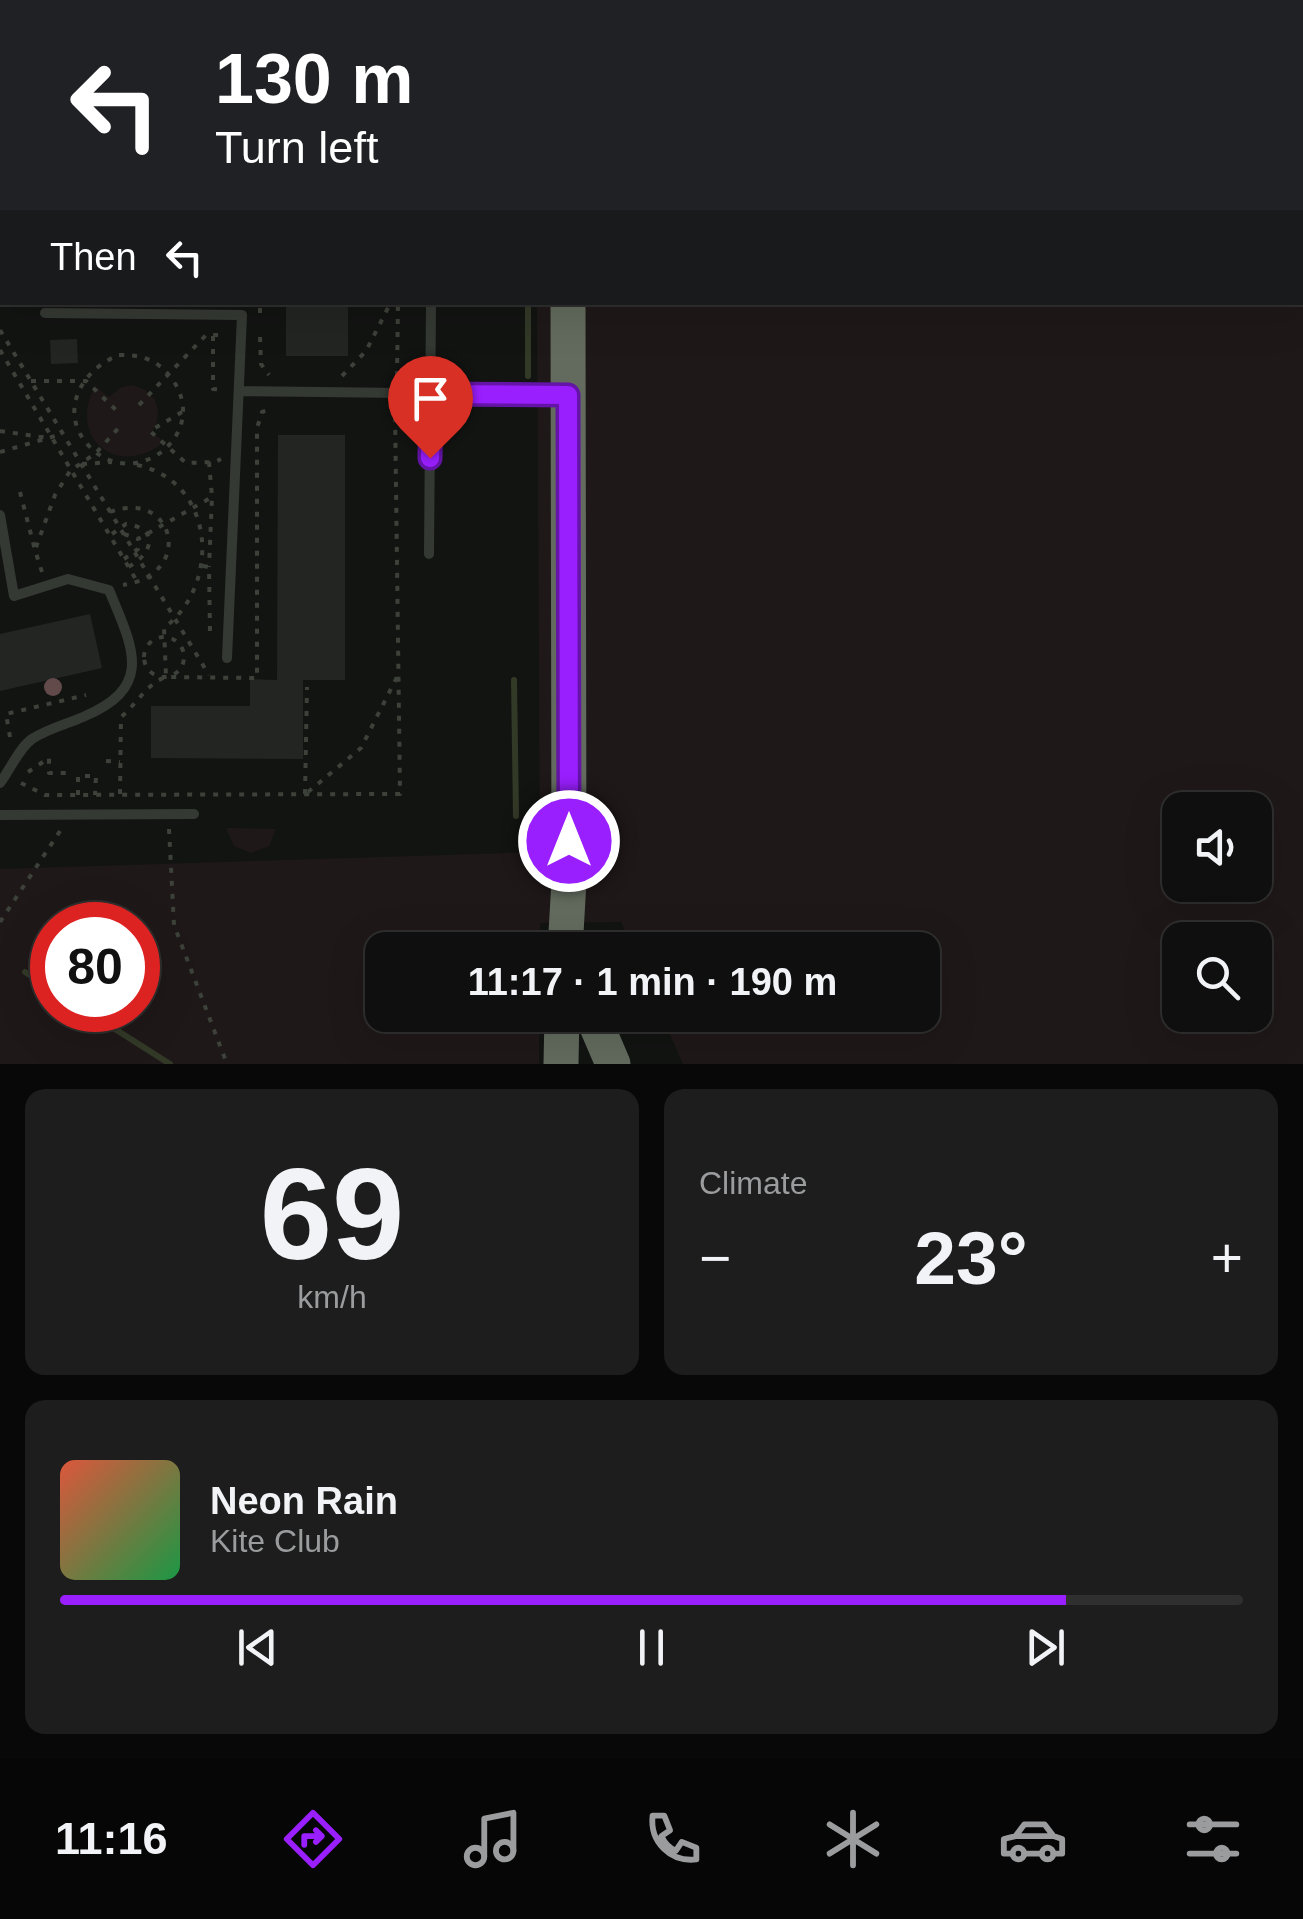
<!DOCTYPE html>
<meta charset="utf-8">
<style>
body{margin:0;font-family:Arial,sans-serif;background:#1c1d1c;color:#f1f3f6;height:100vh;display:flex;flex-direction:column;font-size:38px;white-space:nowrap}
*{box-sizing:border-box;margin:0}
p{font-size:32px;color:#9b9c9e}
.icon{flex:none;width:55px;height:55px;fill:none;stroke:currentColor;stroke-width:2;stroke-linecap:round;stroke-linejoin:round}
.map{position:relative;height:1064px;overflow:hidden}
.side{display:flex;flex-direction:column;gap:25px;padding:25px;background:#080808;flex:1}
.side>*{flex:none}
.top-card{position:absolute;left:0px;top:0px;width:1305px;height:305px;box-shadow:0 10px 40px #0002,0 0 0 2px #2e2f2e;background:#202124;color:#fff;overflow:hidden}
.tools{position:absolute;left:1162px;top:792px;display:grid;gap:20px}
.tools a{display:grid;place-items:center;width:110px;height:110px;border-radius:20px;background:#0e0f0e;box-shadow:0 10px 40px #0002,0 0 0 2px #2e2f2e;font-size:50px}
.speed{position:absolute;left:30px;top:902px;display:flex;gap:20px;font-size:50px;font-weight:700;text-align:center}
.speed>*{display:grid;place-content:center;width:130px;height:130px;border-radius:50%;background:#0e0f0e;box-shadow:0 10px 40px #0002,0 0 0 2px #2e2f2e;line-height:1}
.speed .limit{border:15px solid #d22;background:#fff;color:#111}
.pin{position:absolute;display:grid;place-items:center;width:85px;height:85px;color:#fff;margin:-102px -42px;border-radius:50% 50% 50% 0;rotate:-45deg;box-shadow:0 0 10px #0007}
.pin .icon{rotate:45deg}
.me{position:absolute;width:110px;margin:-55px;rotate:0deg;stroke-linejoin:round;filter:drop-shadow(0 0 8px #0008)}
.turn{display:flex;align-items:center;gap:35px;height:210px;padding:0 50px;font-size:45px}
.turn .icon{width:130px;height:130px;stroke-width:2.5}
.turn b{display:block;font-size:70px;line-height:85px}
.then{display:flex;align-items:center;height:95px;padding:0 50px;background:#0003;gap:20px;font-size:38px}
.big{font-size:75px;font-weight:800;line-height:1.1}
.side .card{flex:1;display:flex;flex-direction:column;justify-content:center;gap:15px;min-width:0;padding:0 35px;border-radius:20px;background:#1c1d1c}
.side .dial{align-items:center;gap:0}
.dial b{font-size:130px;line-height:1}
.song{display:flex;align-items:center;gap:30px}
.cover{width:120px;height:120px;border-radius:15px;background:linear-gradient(135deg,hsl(10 70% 55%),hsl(140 70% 35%))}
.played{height:10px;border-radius:5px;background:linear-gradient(90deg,#9a1fff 85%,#2e2f2e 85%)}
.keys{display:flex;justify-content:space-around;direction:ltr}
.heat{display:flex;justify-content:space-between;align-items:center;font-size:55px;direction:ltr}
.side .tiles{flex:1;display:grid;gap:25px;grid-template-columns:1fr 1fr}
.card:last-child{grid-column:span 2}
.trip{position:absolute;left:365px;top:932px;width:575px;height:100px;border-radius:20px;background:#0e0f0e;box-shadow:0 10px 40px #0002,0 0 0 2px #2e2f2e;font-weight:800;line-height:100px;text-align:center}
.menu{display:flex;height:160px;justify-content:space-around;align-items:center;background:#060606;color:#9b9c9e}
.menu .icon{width:70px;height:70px}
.menu .current{color:#9a1fff}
.menu b{font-size:45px;color:#f1f3f6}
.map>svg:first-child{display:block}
.green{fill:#1f1818;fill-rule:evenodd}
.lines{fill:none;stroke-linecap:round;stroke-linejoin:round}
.stream{stroke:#333927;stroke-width:6}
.building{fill:#222522}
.path{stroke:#3c4139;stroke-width:4;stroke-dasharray:5 8;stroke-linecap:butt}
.lane{stroke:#353933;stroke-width:10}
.highway{stroke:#636b5e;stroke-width:35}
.tree{fill:#624a4b}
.route-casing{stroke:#6414a6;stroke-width:25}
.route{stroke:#9a1fff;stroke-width:18}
</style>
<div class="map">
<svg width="1303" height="1064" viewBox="0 0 1303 1064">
<rect width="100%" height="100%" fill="#121412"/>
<path class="green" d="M0,0H228L231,2H2V142Z
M271,0H1303V1064H683L661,1015H922V950H633L621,922L540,923V950H382V1015H539V1064H0V869L540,852L537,303L1302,302V2H258ZM1180,810H1255V885H1180ZM52,925H138V1010H52ZM1180,940H1255V1015H1180Z
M131,385C156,390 165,410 152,432L164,442C118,479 67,439 95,386L109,397L120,388Z
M226,828L276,829L269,846L251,853L234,846Z"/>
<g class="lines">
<path class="stream" d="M528,302V376
M514,680L516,816
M25,972L52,989
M85,1010L170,1064"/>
</g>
<path class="building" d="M286,302H348V356H286Z
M77,339L78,363L51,364L50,340Z
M278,435H345V680H303V759L151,758V706H250V679L277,680Z
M90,614L102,668L0,691V634Z"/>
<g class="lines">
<path class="path" d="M0,168H2
M0,287H2
M260,313V302
M0,330L209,675
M213,336V389L224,390
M260,337L261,364L269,375
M0,350L138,583
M119,355C142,355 157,359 172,379C212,434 134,494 89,446C57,412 82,369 119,355Z
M342,376L366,351L391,302
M397,376L398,302
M31,381H86L116,410
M139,405L206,335H224
M182,412L150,431L186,463L215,462L221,459
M0,431L48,438
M0,452L62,434
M209,462L212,497L209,567
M82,464L112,462
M137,465C215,481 222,584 164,628L166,677
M20,492L35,550
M110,512C174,488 196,574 123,585
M112,534L126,524C160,528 153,554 128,567
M124,534L138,539L212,497
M124,559L138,549L139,542
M203,566L209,567L210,632
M42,572L35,550L55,495L70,471L96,453L123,423
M144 657a20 20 0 1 1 40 0a20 20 0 1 1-40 0Z
M10,737L6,714L86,695
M106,761L120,762
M28,772L49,758V773H66
M21,783L45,795L400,794L395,410
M308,792L361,748L398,675
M120,794L121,717C137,704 147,683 166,677L257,678V428L262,412L271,409
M305,794L307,687
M78,795V776H96L95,795
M169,829L174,925L227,1064
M0,922L60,831"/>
<path class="lane" d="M45,313L242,315L227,658
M239,391L563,395
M0,515L14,596L68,579L109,590C133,648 155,687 83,717C67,724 47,729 32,739C19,748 10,770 0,783
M429,554L431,302
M0,815L194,814"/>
<path class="highway" d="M567,0V2
M565,950L569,881L568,302
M592,1015L613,1064
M561,1064L562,1015"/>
</g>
<circle class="tree" cx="53" cy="687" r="9"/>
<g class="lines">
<g class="route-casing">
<path id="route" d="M430,458L431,394L568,395L569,841"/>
</g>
<use href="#route" class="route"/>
</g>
</svg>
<div class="tools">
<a><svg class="icon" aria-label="sound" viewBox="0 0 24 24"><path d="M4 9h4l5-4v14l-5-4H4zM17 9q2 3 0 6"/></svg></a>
<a><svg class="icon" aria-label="search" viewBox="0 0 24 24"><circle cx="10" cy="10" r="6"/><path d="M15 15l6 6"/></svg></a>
</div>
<div class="speed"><div class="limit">80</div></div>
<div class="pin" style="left:430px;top:458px;background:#d93025"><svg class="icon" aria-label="arrive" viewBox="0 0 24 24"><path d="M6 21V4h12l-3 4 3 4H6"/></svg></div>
<svg class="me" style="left:569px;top:841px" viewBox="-20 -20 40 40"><circle r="17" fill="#9a1fff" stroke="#fff" stroke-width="3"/><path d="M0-11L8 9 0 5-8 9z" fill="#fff"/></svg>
<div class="trip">11:17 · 1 min · 190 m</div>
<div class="top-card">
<div class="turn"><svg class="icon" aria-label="left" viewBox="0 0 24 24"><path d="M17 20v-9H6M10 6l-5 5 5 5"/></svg><div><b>130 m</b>Turn left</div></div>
<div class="then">Then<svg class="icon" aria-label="left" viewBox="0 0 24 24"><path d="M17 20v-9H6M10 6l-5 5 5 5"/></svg></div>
</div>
</div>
<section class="side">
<div class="tiles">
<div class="card dial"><b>69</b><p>km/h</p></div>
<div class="card"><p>Climate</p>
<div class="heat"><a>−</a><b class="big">23°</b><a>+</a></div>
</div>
<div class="card">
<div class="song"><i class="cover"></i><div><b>Neon Rain</b><p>Kite Club</p></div></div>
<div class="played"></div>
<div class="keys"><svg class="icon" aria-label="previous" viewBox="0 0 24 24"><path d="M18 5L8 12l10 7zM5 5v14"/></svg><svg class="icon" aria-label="pause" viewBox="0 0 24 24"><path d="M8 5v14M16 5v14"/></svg><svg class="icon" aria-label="next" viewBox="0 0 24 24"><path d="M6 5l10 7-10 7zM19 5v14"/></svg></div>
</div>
</div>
</section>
<nav class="menu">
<b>11:16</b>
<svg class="icon current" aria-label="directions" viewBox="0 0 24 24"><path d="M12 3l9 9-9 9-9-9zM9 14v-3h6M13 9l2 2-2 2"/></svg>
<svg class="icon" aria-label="music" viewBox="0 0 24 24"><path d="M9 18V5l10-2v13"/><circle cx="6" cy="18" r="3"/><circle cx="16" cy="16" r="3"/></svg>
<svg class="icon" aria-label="phone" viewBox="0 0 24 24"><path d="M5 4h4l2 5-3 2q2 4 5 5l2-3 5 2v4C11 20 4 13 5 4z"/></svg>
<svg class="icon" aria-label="climate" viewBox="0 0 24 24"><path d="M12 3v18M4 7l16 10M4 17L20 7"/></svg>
<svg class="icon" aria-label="car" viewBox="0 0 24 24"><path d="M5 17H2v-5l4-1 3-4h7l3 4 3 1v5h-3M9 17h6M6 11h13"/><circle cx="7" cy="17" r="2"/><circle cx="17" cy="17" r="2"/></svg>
<svg class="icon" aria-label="filters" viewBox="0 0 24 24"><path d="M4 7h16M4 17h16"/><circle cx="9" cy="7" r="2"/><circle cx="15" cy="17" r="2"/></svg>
</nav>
